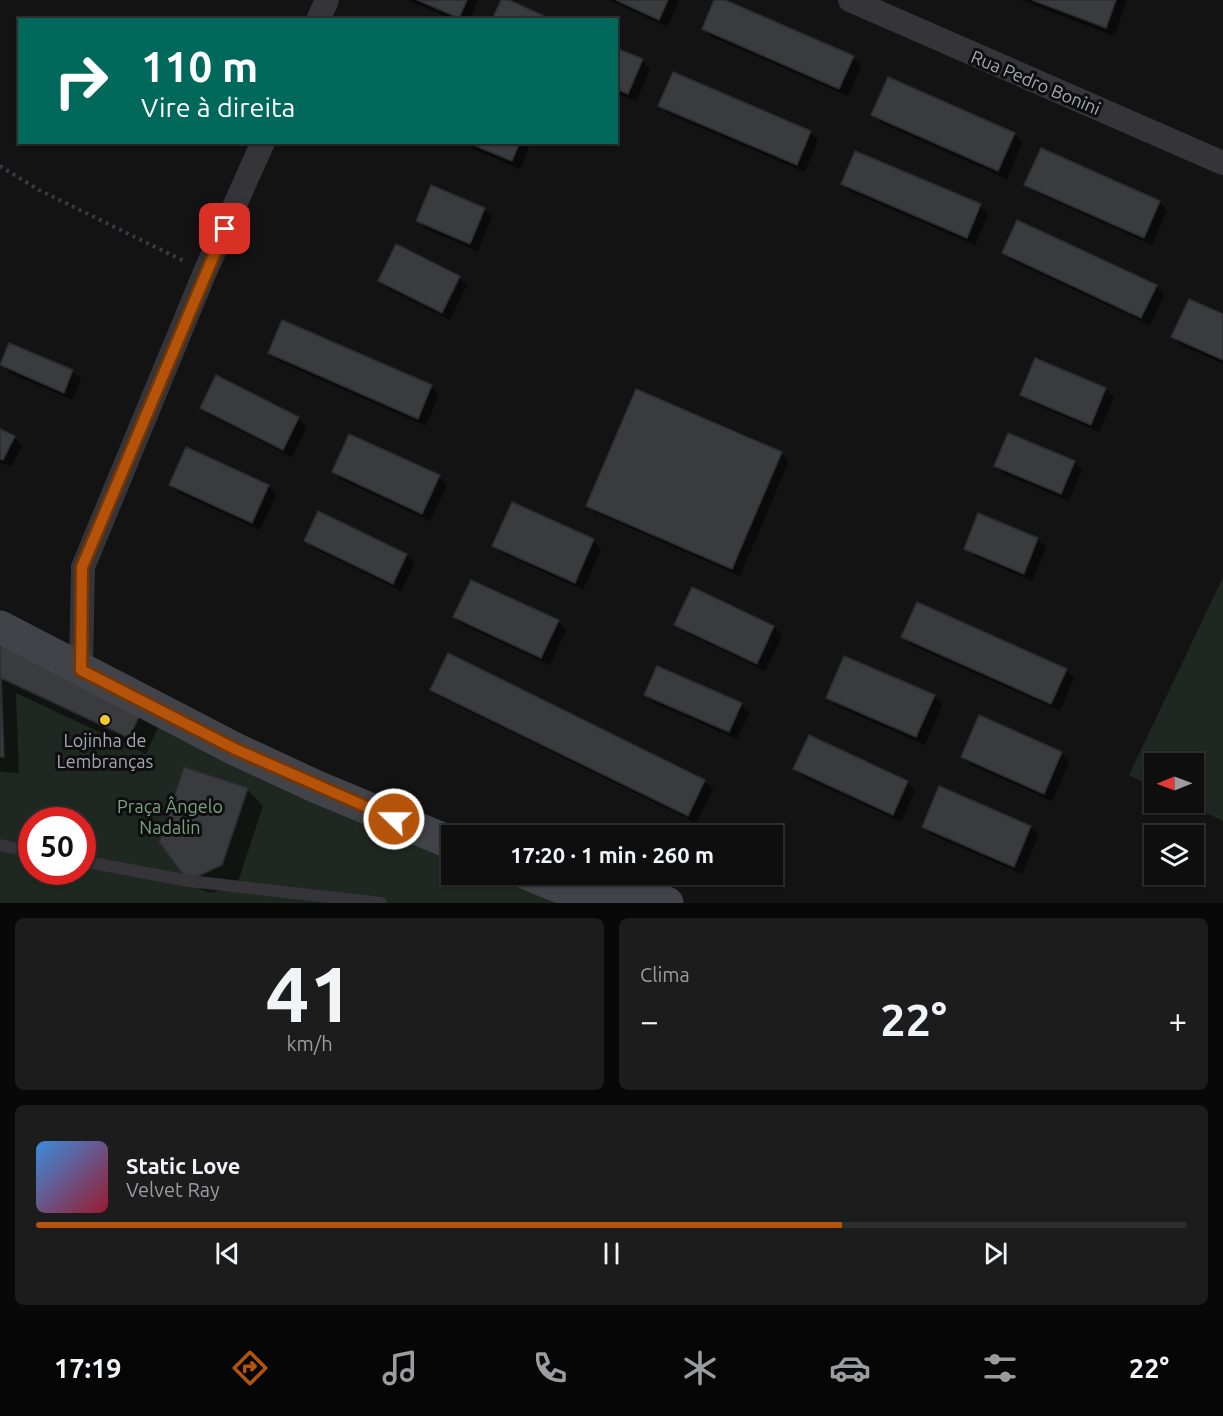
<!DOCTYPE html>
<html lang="pt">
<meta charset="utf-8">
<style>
body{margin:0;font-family:Ubuntu,sans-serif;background:#1c1c1d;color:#f1f3f6;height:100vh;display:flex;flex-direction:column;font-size:22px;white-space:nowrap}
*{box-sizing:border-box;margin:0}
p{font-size:20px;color:#9b9c9e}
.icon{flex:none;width:33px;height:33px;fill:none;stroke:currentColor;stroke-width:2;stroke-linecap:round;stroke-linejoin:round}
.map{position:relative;height:903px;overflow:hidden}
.drawer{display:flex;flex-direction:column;gap:15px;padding:15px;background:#080808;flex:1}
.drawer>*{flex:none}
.top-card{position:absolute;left:18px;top:18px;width:600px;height:126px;border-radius:0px;box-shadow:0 2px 4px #0004,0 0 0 2px #2e2e2f;background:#00695c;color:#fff;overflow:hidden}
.needle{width:39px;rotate:269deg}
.tools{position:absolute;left:1144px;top:753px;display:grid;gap:12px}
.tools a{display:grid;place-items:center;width:60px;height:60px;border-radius:0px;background:#0e0e0f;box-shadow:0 2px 4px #0004,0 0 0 2px #2e2e2f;font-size:30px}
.speed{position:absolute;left:18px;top:807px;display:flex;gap:12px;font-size:30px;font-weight:700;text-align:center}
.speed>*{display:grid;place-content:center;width:78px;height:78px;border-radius:50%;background:#0e0e0f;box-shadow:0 2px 4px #0004,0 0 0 2px #2e2e2f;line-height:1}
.speed .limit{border:9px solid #d22;background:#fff;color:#111}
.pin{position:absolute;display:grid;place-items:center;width:51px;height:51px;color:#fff;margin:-26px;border-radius:12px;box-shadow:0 3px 9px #0006}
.me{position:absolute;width:66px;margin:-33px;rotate:292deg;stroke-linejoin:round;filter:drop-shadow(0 0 4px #0008)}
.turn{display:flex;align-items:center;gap:21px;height:126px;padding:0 24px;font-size:27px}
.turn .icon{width:78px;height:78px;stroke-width:2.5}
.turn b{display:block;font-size:42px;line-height:51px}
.big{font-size:45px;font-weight:700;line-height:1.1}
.drawer .widget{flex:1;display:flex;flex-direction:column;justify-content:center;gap:9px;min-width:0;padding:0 21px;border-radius:9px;background:#1c1c1d}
.drawer .dial{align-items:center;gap:0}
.dial b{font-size:78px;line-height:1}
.song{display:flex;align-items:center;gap:18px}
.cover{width:72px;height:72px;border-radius:9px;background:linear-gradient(135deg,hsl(210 70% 55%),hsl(350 70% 35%))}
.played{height:6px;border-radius:3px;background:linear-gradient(90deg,#b45309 70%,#2e2e2f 70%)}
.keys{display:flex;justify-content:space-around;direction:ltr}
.heat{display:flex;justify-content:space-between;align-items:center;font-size:33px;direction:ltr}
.drawer .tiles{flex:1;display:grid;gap:15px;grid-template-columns:1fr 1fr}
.widget:last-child{grid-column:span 2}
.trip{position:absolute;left:441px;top:825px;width:342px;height:60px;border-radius:0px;background:#0e0e0f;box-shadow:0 2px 4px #0004,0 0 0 2px #2e2e2f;font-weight:700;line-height:60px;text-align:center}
.tab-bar{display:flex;height:96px;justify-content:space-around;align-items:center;background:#060606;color:#9b9c9e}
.tab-bar .icon{width:42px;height:42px}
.tab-bar .active{color:#b45309}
.tab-bar b{font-size:27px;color:#f1f3f6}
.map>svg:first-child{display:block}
.green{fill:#1f2721;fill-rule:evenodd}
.shadow{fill:#0007}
.building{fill:#3a3b3f;stroke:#2d2d30;stroke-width:1.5}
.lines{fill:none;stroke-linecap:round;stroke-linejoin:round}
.path{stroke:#3a3b40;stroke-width:4;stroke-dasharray:3 4.5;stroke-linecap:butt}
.lane{stroke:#343439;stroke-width:12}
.street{stroke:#343439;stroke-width:24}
.secondary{stroke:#424349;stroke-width:33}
.route-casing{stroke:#753606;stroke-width:15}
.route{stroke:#b45309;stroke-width:10}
.poi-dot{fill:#eeca31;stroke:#0e0e0f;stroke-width:2}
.labels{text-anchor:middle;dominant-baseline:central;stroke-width:6;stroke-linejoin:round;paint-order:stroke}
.street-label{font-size:18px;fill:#a5a7b5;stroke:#0e0e0f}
.poi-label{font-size:18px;fill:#a5a7b5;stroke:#0e0e0f}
.park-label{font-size:18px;fill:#7ca083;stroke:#0e0e0f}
</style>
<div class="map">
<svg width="1223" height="903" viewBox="0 0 1223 903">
<rect width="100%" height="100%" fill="#131314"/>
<path class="green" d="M1223,577V821L1185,803L1194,802V764H1155V788L1129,775Z
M0,639L451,853L452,874L502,875L569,903H0ZM32,820H82V872H32Z"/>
<path class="shadow" d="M408,0H478L470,20H454Z
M609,0H679L667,27Z
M716,0L853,57L861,66L848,96L712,37L704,29Z
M1021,0H1127L1114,36Z
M616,49L642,61L650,69L636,101L616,93Z
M660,106L810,132L818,140L805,172L668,114Z
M873,115L1014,134L1022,142L1007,179L881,123Z
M458,142H531L520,169Z
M842,184L980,206L988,214L975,245L851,192Z
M1026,184L1159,202L1167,210L1152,245L1034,192Z
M484,209L492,217L478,251L426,229L418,221Z
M1004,252L1156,286L1164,295L1150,325L1012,261Z
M459,277L467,285L450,320L388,289L380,281Z
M1223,316V364L1181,345L1173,336Z
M283,322L431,387L439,395L426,426L278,361L270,353Z
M2,365L72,371L81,379L72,400L10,373Z
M216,377L298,418L307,427L292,457L210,416L202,407Z
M1105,389L1114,397L1099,432L1030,402L1022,394Z
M0,431L14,438L22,446L11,467L0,462Z
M781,453L789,461L740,576L596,513L587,505Z
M1074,462L1082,470L1069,501L1004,474L996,466Z
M334,472L439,477L447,485L430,521L342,480Z
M171,484L268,486L276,495L260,530L179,493Z
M979,515L1038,539L1046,548L1032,581L974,556L965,548Z
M305,540L406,555L415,563L401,591L313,548Z
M593,540L601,549L583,590L502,553L494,545Z
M692,589L774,627L782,636L765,671L684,632L676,624Z
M455,617L558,621L566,630L550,665L463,625Z
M903,637L1066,670L1074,678L1060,711L911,645Z
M0,641L159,726L146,754L16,693L19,773L0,772Z
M432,689L704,781L713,789L696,823L440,697Z
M646,695L741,704L749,713L737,739L654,703Z
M934,697L942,705L925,745L836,706L828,698Z
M1061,753L1069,762L1052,801L971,765L963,757Z
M795,769L907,782L915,790L901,822L803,777Z
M247,789L263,806L238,882L213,893L201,890L184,873Z
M923,827H1031L1039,835L1022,874L932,835Z"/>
<path class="building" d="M417,0H467L459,18Z
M501,0H509L553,20H492Z
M616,0H668L659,20Z
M714,0H725L854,56L839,89L702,29Z
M1032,0H1116L1106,28Z
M616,48L643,59L628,94L616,89Z
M673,72L811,131L797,165L658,106Z
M888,77L1015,133L998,171L871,115Z
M466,142H520L512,161Z
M1041,148L1160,201L1144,238L1024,185Z
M855,151L981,204L967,238L841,184Z
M431,185L485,208L470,244L416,221Z
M1017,220L1157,285L1141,318L1002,253Z
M396,244L460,276L442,313L378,281Z
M1189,299L1223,314V360L1171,337Z
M282,320L432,385L418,419L268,353Z
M9,343L73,370L64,393L0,365Z
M1035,358L1106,388L1091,425L1020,395Z
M216,375L299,417L283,450L200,408Z
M636,389L782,452L732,569L586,506Z
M0,429L15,436L3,460L0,459Z
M1008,433L1075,461L1061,494L994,466Z
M349,434L440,475L422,514L332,472Z
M186,447L269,485L252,523L169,485Z
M512,502L594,539L575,583L492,546Z
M318,511L407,554L393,584L304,541Z
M978,513L1038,538L1024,574L964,549Z
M471,580L559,620L541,658L453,617Z
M692,587L774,626L757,664L674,625Z
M917,602L1067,669L1051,704L901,637Z
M0,639L143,708L129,738L1,678L4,757H0Z
M448,653L705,780L688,816L430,690Z
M844,656L935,695L916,737L826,698Z
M657,666L742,703L729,732L644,695Z
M979,715L1062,752L1044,794L961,757Z
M809,735L908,781L893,815L793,769Z
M184,767L248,788L222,865L196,877L183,874L159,842Z
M939,786L1031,826L1014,867L922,827Z"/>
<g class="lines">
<path class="path" d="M0,166L39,190L186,262"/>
<path class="lane" d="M0,845L32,852
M82,861L189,881L381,903"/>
<path class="street" d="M850,0L1223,163
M318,20L327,0
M81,670L83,567L205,272L263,142"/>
<path class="secondary" d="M0,627L235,749L317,787L452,843
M528,874L600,903
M585,895L667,903"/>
</g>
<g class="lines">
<g class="route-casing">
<path id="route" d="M225,229L82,567L81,670L235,749L394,819"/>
</g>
<use href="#route" class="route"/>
</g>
<circle class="poi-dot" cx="105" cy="720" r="6"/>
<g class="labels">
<g class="street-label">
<text transform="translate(1036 82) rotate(23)">Rua Pedro Bonini</text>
</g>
<g class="poi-label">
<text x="105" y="740">Lojinha de<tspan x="105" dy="21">Lembranças</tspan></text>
</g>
<g class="park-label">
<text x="170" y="806">Praça Ângelo<tspan x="170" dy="21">Nadalin</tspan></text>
</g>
</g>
</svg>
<div class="tools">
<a><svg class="needle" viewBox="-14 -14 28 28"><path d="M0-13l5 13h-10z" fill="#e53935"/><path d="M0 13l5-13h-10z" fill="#9b9c9e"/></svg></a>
<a><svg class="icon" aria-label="layers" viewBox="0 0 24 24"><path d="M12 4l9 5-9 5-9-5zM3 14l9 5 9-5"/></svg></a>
</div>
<div class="speed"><div class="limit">50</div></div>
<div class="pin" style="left:225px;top:229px;background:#d93025"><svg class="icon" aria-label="arrive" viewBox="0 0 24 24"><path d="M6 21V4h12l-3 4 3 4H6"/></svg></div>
<svg class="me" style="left:394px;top:819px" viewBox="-20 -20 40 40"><circle r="17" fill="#b45309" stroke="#fff" stroke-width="3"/><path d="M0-11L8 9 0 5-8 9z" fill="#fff"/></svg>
<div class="trip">17:20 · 1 min · 260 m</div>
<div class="top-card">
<div class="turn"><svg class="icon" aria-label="right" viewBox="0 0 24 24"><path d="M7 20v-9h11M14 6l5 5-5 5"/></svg><div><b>110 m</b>Vire à direita</div></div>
</div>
</div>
<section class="drawer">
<div class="tiles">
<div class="widget dial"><b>41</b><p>km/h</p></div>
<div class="widget"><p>Clima</p>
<div class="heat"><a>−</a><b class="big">22°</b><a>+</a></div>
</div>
<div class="widget">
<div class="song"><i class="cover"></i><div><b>Static Love</b><p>Velvet Ray</p></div></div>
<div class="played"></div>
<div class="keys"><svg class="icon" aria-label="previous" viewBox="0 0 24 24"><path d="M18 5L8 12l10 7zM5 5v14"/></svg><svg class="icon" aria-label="pause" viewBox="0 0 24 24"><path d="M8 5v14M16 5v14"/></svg><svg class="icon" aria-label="next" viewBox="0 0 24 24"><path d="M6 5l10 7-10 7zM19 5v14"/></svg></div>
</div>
</div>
</section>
<nav class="tab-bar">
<b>17:19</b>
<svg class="icon active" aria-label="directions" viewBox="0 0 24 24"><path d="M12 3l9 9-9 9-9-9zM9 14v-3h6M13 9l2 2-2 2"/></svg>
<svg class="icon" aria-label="music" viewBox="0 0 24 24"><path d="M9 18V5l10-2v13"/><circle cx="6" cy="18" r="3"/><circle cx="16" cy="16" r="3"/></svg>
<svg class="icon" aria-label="phone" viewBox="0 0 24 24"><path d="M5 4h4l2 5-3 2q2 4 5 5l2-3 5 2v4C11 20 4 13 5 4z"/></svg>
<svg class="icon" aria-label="climate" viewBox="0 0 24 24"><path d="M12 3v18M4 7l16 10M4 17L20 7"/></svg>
<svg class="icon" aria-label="car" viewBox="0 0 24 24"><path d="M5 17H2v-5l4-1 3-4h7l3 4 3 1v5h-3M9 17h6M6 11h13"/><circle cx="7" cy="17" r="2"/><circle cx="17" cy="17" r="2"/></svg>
<svg class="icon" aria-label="filters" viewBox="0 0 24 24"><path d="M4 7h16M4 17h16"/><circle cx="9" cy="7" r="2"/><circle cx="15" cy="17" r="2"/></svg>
<b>22°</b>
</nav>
